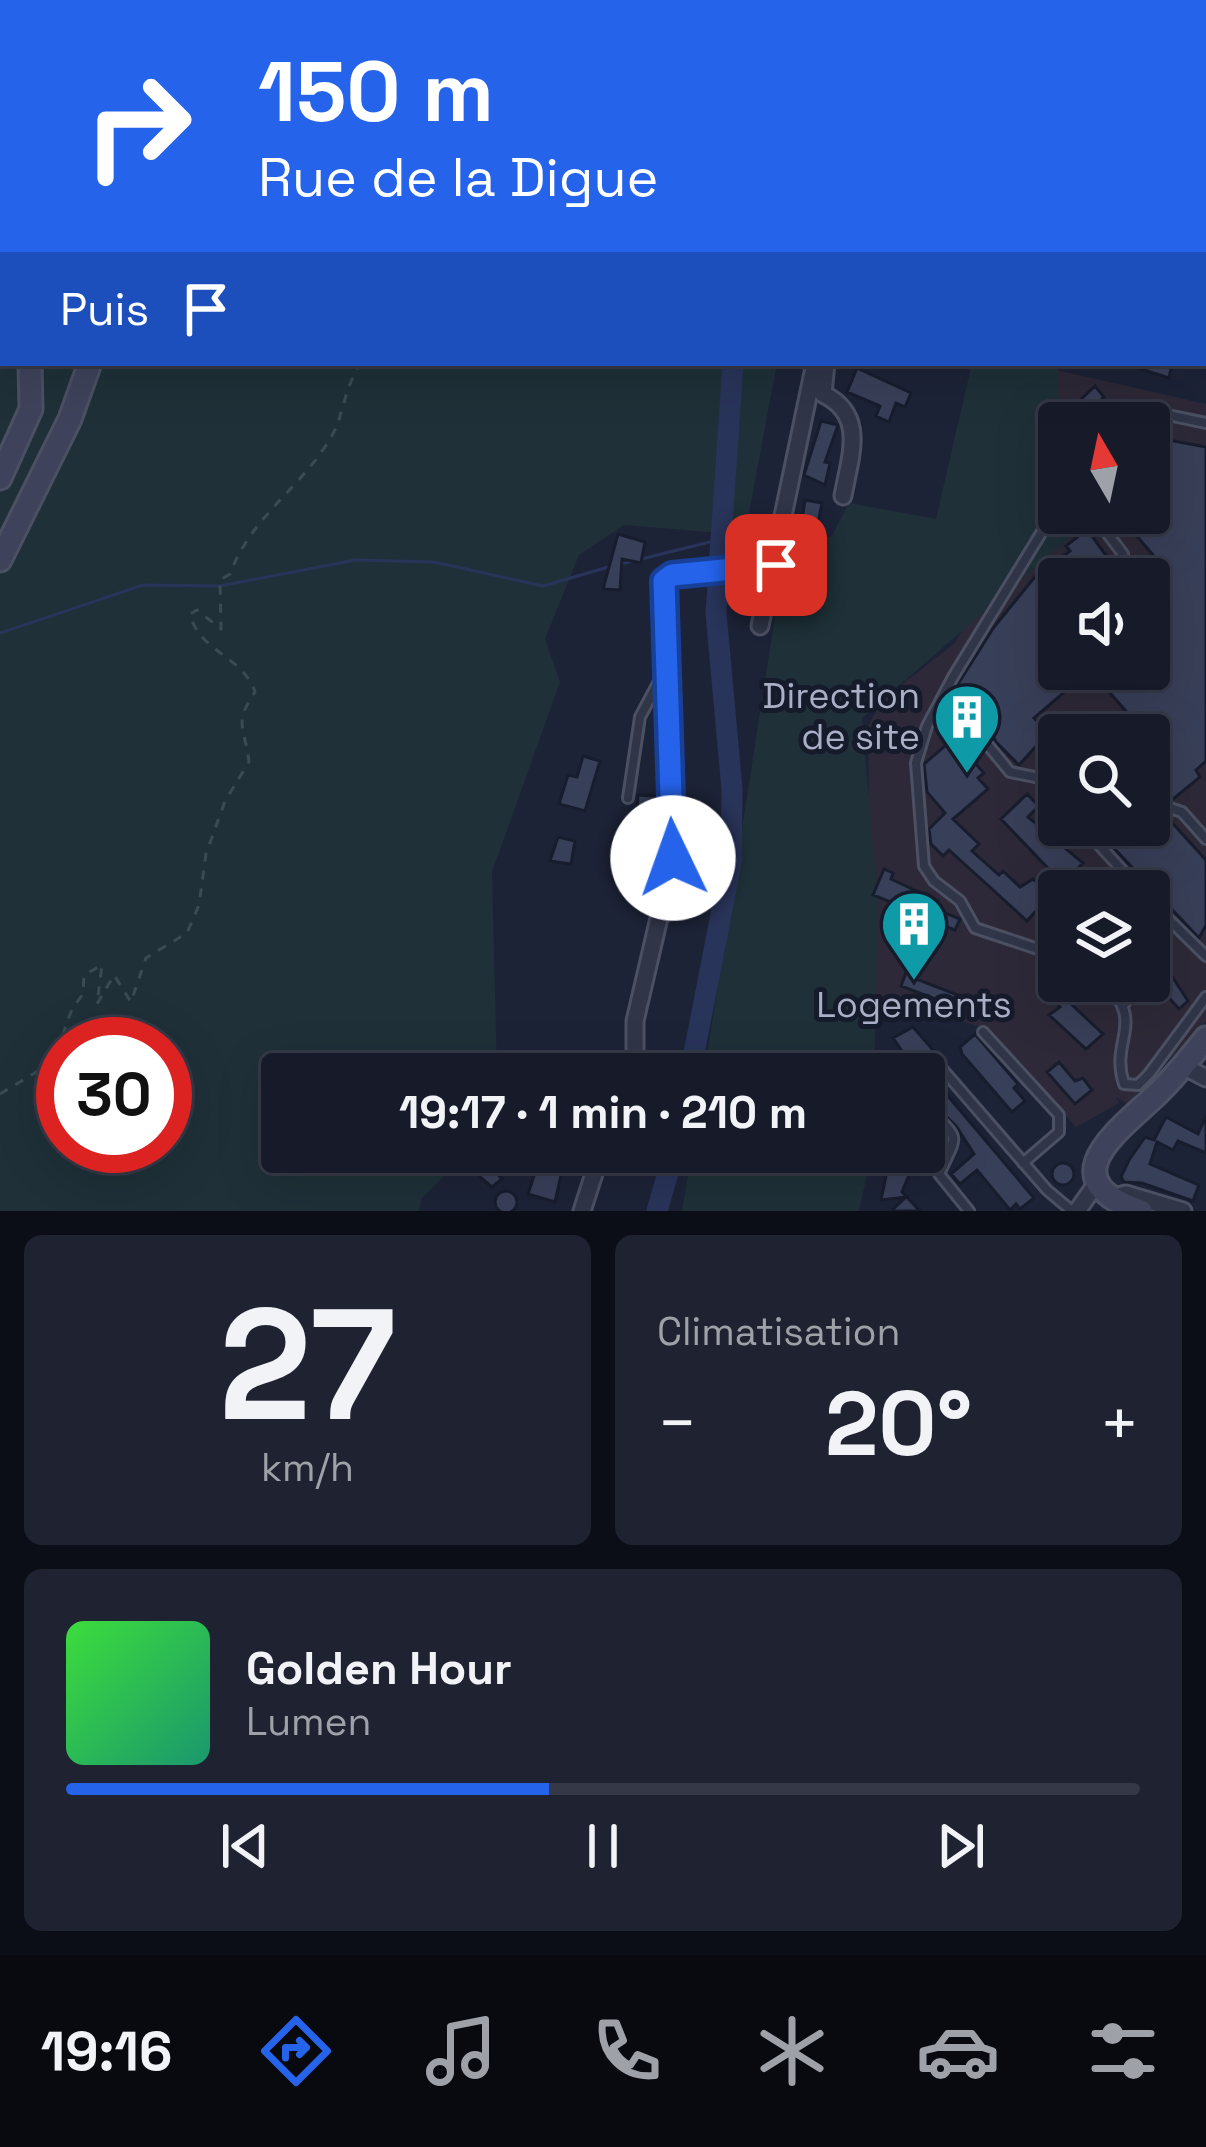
<!DOCTYPE html>
<html lang="fr">
<meta charset="utf-8">
<style>
body{margin:0;font-family:"Space Grotesk",sans-serif;background:#1f2331;color:#f1f3f6;height:100vh;display:flex;flex-direction:column;font-size:45px;white-space:nowrap}
*{box-sizing:border-box;margin:0}
p{font-size:39px;color:#9ea1a8}
.icon{flex:none;width:66px;height:66px;fill:none;stroke:currentColor;stroke-width:2;stroke-linecap:round;stroke-linejoin:round}
.map{position:relative;height:1211px;overflow:hidden}
.side{display:flex;flex-direction:column;gap:24px;padding:24px;background:#0c0e17;flex:1}
.side>*{flex:none}
.top-card{position:absolute;left:0px;top:0px;width:1206px;height:366px;box-shadow:0 12px 48px #0002,0 0 0 3px #353846;background:#2563eb;color:#fff;overflow:hidden}
.needle{width:78px;rotate:351deg}
.fabs{position:absolute;left:1038px;top:402px;display:grid;gap:24px}
.fabs a{display:grid;place-items:center;width:132px;height:132px;border-radius:12px;background:#161a29;box-shadow:0 12px 48px #0002,0 0 0 3px #353846;font-size:60px}
.speed{position:absolute;left:36px;top:1017px;display:flex;gap:24px;font-size:60px;font-weight:700;text-align:center}
.speed>*{display:grid;place-content:center;width:156px;height:156px;border-radius:50%;background:#161a29;box-shadow:0 12px 48px #0002,0 0 0 3px #353846;line-height:1}
.speed .limit{border:18px solid #d22;background:#fff;color:#111}
.pin{position:absolute;display:grid;place-items:center;width:102px;height:102px;color:#fff;margin:-51px;border-radius:24px;box-shadow:0 6px 18px #0006}
.me{position:absolute;width:132px;margin:-66px;rotate:357deg;stroke-linejoin:round;filter:drop-shadow(0 0 9px #0008)}
.turn{display:flex;align-items:center;gap:42px;height:252px;padding:0 60px;font-size:54px}
.turn .icon{width:156px;height:156px;stroke-width:2.5}
.turn b{display:block;font-size:84px;line-height:102px}
.then{display:flex;align-items:center;height:114px;padding:0 60px;background:#0003;gap:24px;font-size:45px}
.big{font-size:90px;font-weight:800;line-height:1.1}
.side .tile{flex:1;display:flex;flex-direction:column;justify-content:center;gap:18px;min-width:0;padding:0 42px;border-radius:18px;background:#1f2331}
.side .dial{align-items:center;gap:0}
.dial b{font-size:156px;line-height:1}
.song{display:flex;align-items:center;gap:36px}
.cover{width:144px;height:144px;border-radius:18px;background:linear-gradient(135deg,hsl(120 70% 55%),hsl(160 70% 35%))}
.played{height:12px;border-radius:6px;background:linear-gradient(90deg,#2563eb 45%,#353846 45%)}
.keys{display:flex;justify-content:space-around;direction:ltr}
.heat{display:flex;justify-content:space-between;align-items:center;font-size:66px;direction:ltr}
.side .tiles{flex:1;display:grid;gap:24px;grid-template-columns:1fr 1fr}
.tile:last-child{grid-column:span 2}
.trip{position:absolute;left:261px;top:1053px;width:684px;height:120px;border-radius:12px;background:#161a29;box-shadow:0 12px 48px #0002,0 0 0 3px #353846;font-weight:800;line-height:120px;text-align:center}
.tabs{display:flex;height:192px;justify-content:space-around;align-items:center;background:#090a10;color:#9ea1a8}
.tabs .icon{width:84px;height:84px}
.tabs .active{color:#2563eb}
.tabs b{font-size:54px;color:#f1f3f6}
.map>svg:first-child{display:block}
.medical{fill:#2e2938;fill-rule:evenodd}
.green{fill:#1f3038;fill-rule:evenodd}
.lines{fill:none;stroke-linecap:round;stroke-linejoin:round}
.stream{stroke:#29345a;stroke-width:3}
.river{stroke:#29345a;stroke-width:21}
.building{fill:#383f58;stroke:#181d2e;stroke-width:3}
.lane-casing{stroke:#4b5063;stroke-width:14}
.street-casing{stroke:#4b5063;stroke-width:21}
.secondary-casing{stroke:#4b5063;stroke-width:27}
.primary-casing{stroke:#393f51;stroke-width:30}
.path{stroke:#394c53;stroke-width:3;stroke-dasharray:9 9;stroke-linecap:butt}
.lane{stroke:#303548;stroke-width:8}
.street{stroke:#303548;stroke-width:15}
.secondary{stroke:#3e435b;stroke-width:21}
.primary{stroke:#4e5368;stroke-width:24}
.route-casing{stroke:#184099;stroke-width:30}
.route{stroke:#2563eb;stroke-width:21}
.labels{text-anchor:middle;dominant-baseline:central;stroke-width:10;stroke-linejoin:round;paint-order:stroke}
.poi-label{font-size:36px;fill:#a9afc5;stroke:#161b2c;text-anchor:end}
</style>
<div class="map">
<svg width="1206" height="1211" viewBox="0 0 1206 1211">
<rect width="100%" height="100%" fill="#1d2337"/>
<path class="medical" d="M1056,370L1206,404V1021L1127,1104L1116,1097L1119,1103L1076,1127L990,1029L871,997L868,727L881,701L955,643L1039,485ZM1059,423H1149V513H1059ZM1059,579H1149V669H1059ZM1059,735H1149V825H1059ZM1059,891H1149V981H1059Z"/>
<path class="green" d="M0,0L498,3H3V363H777L745,535L624,525L579,555L545,639L560,682L492,872L497,1074H282V1152H468L422,1198L419,1211H0ZM63,1044H165V1146H63Z
M972,363H1058L1059,513H1075L1077,531L862,718L878,903L874,1074H704L788,532L831,537L849,503L936,519Z
M692,1152H872L859,1211H682Z"/>
<g class="lines">
<path class="stream" d="M621,564L718,540
M0,633L143,585L220,586L355,560L434,562L543,586L612,566"/>
<path class="river" d="M848,3L849,0
M690,1074L731,863L732,789L716,613L733,363
M657,1211L674,1152"/>
</g>
<path class="building" d="M1122,363H1172L1169,378Z
M857,368L911,393L905,407L896,403L889,422L876,416L880,406L847,392Z
M1095,386L1104,397L1080,419L1071,409Z
M821,421L838,425L825,462L830,463L825,485L804,475Z
M1163,439L1206,447V761L1196,770L1200,777L1172,800L1149,775V735H1113L1131,717L1090,670L1034,718L1049,732L1019,765L996,742L986,722L982,725L963,702L969,698L958,684L994,627L1047,562L1052,565L1070,551L1066,546L1087,529L1110,561L1093,579H1059V610L1039,625L1037,634L1046,639L1059,629V669H1149V579H1139L1158,561L1117,513H1149V456L1163,452Z
M805,500L822,503L818,523L802,520Z
M618,534L645,542L641,563L622,559L620,590L603,589Z
M953,739L984,773L978,778L988,789L953,819L979,844L972,851L999,875L1003,871L1020,887L1033,879L1050,895L1027,921L949,850L943,856L931,844L929,829L945,813L927,792L924,764Z
M583,756L600,761L585,811L559,804L568,775L577,777Z
M1027,794L1039,806L1028,817L1083,863L1063,884L1001,819Z
M638,795L657,796L656,814L637,813Z
M1149,810L1160,819L1165,815L1206,860V925L1199,938L1092,825H1149Z
M558,837L575,841L571,864L550,861Z
M884,869L893,873L891,879L938,901L935,909L960,919L955,930L928,920L915,955L902,949L907,938L897,934L908,909L873,895Z
M911,959L923,963L916,979L963,997L958,1008L901,986Z
M1166,967L1188,1001L1179,1009L1153,980Z
M1054,988L1103,1034L1086,1049L1049,1015L1060,1007L1049,992Z
M913,1027L933,1050L913,1067L893,1038Z
M975,1034L1018,1084L1014,1088L1025,1101L1012,1112L962,1054L960,1047Z
M1059,1062L1075,1081L1083,1078L1092,1090L1075,1104L1047,1072Z
M931,1076L1034,1198L1020,1209L1016,1204L1010,1210L977,1170L960,1184L951,1174L974,1154L956,1126L924,1095V1080Z
M1206,1116V1153L1178,1141L1173,1150L1157,1142L1150,1164L1199,1185L1193,1201L1142,1183L1124,1182L1121,1177L1129,1160L1145,1137L1154,1140L1166,1117L1198,1134Z
M477,1152L502,1179L492,1187L480,1177Z
M527,1152L565,1157L555,1202L528,1194L538,1163L525,1160Z
M891,1152H911L916,1158L902,1192L920,1211H891L906,1197L881,1200Z
M1052 1174a11 11 0 1 1 22 0a11 11 0 1 1-22 0Z
M495 1202a11 11 0 1 1 22 0a11 11 0 1 1-22 0Z"/>
<g class="lines">
<g class="lane-casing">
<path id="lane" d="M1203,240L1206,241
M1121,423L1163,414L1206,423
M1059,504L953,677L927,726L916,763L924,866L934,881L960,901L975,928L1059,956
M1092,513L1123,554L1118,563
M1101,579L1111,569
M1045,631L1059,618
M945,693L1010,772L1059,782
M1056,781L1059,798
M628,798L640,717L664,672
M1149,801L1182,812L1206,839
M1081,825L1141,891
M1149,900L1206,956
M1103,981C1148,1023 1109,1039 1124,1084L1138,1085L1149,1074L1206,997
M1125,1003L1129,981
M983,1032L1059,1115V1132L1023,1163
M917,1074L937,1063L1047,1190L1072,1211
M924,1103C960,1143 960,1129 939,1174L969,1211"/>
</g>
<g class="street-casing">
<path id="street" d="M863,3L864,0
M1203,165L1206,166
M826,363L823,394C867,415 850,456 843,496
M760,626L815,363
M1183,1066L1206,1078
M635,1074V1021L673,858L665,581L672,575L776,565
M1115,1197L1126,1194L1183,1211
M582,1211L601,1152
M1077,1211L1099,1180"/>
</g>
<g class="secondary-casing">
<path id="secondary" d="M112,0L114,3
M229,0L234,3
M346,0L350,3
M0,60L3,61
M0,220L3,221
M0,318L3,320
M0,478L31,409L30,363
M0,560L70,419L90,363
M1141,1211C1048,1180 1118,1131 1155,1096C1174,1078 1190,1058 1206,1038"/>
</g>
<g class="primary-casing">
<path id="primary" d="M464,0L471,3
M498,0L506,3
M531,0L548,3
M574,0L588,3
M1203,100H1206"/>
</g>
<path class="path" d="M667,0L670,3
M697,3V0
M0,1094L53,1062L72,1009L83,994L84,975L102,965L97,1004L114,975L131,1002L146,958L187,933L199,905L206,854L225,801L249,762C245,727 233,724 255,692C243,656 199,652 190,614L197,610L221,629L220,580L230,574C251,517 299,490 330,439C344,417 343,389 361,363"/>
<use href="#lane" class="lane"/>
<use href="#street" class="street"/>
<use href="#secondary" class="secondary"/>
<use href="#primary" class="primary"/>
</g>
<g class="lines">
<g class="route-casing">
<path id="route" d="M673,858L664,581L672,575L776,565"/>
</g>
<use href="#route" class="route"/>
</g>
<defs>
<g id="building-pin" transform="scale(3.45)"><path d="M0 17L-7.5 6A9.5 9.5 0 1 1 7.5 6Z" fill="#0f9aa8" stroke="#161b2c"/><path d="M-4-6H4V6H1V3H-1V6H-4ZM-2.5-4.3h1.7v1.8h-1.7ZM.8-4.3h1.7v1.8H.8ZM-2.5-1h1.7V.8h-1.7ZM.8-1h1.7V.8H.8Z" fill="#fff"/></g>
</defs>
<g fill-rule="evenodd">
<use href="#building-pin" x="967" y="717"/>
<use href="#building-pin" x="914" y="924"/>
</g>
<g class="labels">
<g class="poi-label">
<text x="920" y="696">Direction<tspan x="920" dy="41">de site</tspan></text>
<text x="914" y="1005" text-anchor="middle">Logements</text>
</g>
</g>
</svg>
<div class="fabs">
<a><svg class="needle" viewBox="-14 -14 28 28"><path d="M0-13l5 13h-10z" fill="#e53935"/><path d="M0 13l5-13h-10z" fill="#9ea1a8"/></svg></a>
<a><svg class="icon" aria-label="sound" viewBox="0 0 24 24"><path d="M4 9h4l5-4v14l-5-4H4zM17 9q2 3 0 6"/></svg></a>
<a><svg class="icon" aria-label="search" viewBox="0 0 24 24"><circle cx="10" cy="10" r="6"/><path d="M15 15l6 6"/></svg></a>
<a><svg class="icon" aria-label="layers" viewBox="0 0 24 24"><path d="M12 4l9 5-9 5-9-5zM3 14l9 5 9-5"/></svg></a>
</div>
<div class="speed"><div class="limit">30</div></div>
<div class="pin" style="left:776px;top:565px;background:#d93025"><svg class="icon" aria-label="arrive" viewBox="0 0 24 24"><path d="M6 21V4h12l-3 4 3 4H6"/></svg></div>
<svg class="me" style="left:673px;top:858px" viewBox="-20 -20 40 40"><circle r="19" fill="#fff"/><path d="M0-13L10 11 0 6-10 11z" fill="#2563eb"/></svg>
<div class="trip">19:17 · 1 min · 210 m</div>
<div class="top-card">
<div class="turn"><svg class="icon" aria-label="right" viewBox="0 0 24 24"><path d="M7 20v-9h11M14 6l5 5-5 5"/></svg><div><b>150 m</b>Rue de la Digue</div></div>
<div class="then">Puis<svg class="icon" aria-label="arrive" viewBox="0 0 24 24"><path d="M6 21V4h12l-3 4 3 4H6"/></svg></div>
</div>
</div>
<section class="side">
<div class="tiles">
<div class="tile dial"><b>27</b><p>km/h</p></div>
<div class="tile"><p>Climatisation</p>
<div class="heat"><a>−</a><b class="big">20°</b><a>+</a></div>
</div>
<div class="tile">
<div class="song"><i class="cover"></i><div><b>Golden Hour</b><p>Lumen</p></div></div>
<div class="played"></div>
<div class="keys"><svg class="icon" aria-label="previous" viewBox="0 0 24 24"><path d="M18 5L8 12l10 7zM5 5v14"/></svg><svg class="icon" aria-label="pause" viewBox="0 0 24 24"><path d="M8 5v14M16 5v14"/></svg><svg class="icon" aria-label="next" viewBox="0 0 24 24"><path d="M6 5l10 7-10 7zM19 5v14"/></svg></div>
</div>
</div>
</section>
<nav class="tabs">
<b>19:16</b>
<svg class="icon active" aria-label="directions" viewBox="0 0 24 24"><path d="M12 3l9 9-9 9-9-9zM9 14v-3h6M13 9l2 2-2 2"/></svg>
<svg class="icon" aria-label="music" viewBox="0 0 24 24"><path d="M9 18V5l10-2v13"/><circle cx="6" cy="18" r="3"/><circle cx="16" cy="16" r="3"/></svg>
<svg class="icon" aria-label="phone" viewBox="0 0 24 24"><path d="M5 4h4l2 5-3 2q2 4 5 5l2-3 5 2v4C11 20 4 13 5 4z"/></svg>
<svg class="icon" aria-label="climate" viewBox="0 0 24 24"><path d="M12 3v18M4 7l16 10M4 17L20 7"/></svg>
<svg class="icon" aria-label="car" viewBox="0 0 24 24"><path d="M5 17H2v-5l4-1 3-4h7l3 4 3 1v5h-3M9 17h6M6 11h13"/><circle cx="7" cy="17" r="2"/><circle cx="17" cy="17" r="2"/></svg>
<svg class="icon" aria-label="filters" viewBox="0 0 24 24"><path d="M4 7h16M4 17h16"/><circle cx="9" cy="7" r="2"/><circle cx="15" cy="17" r="2"/></svg>
</nav>
